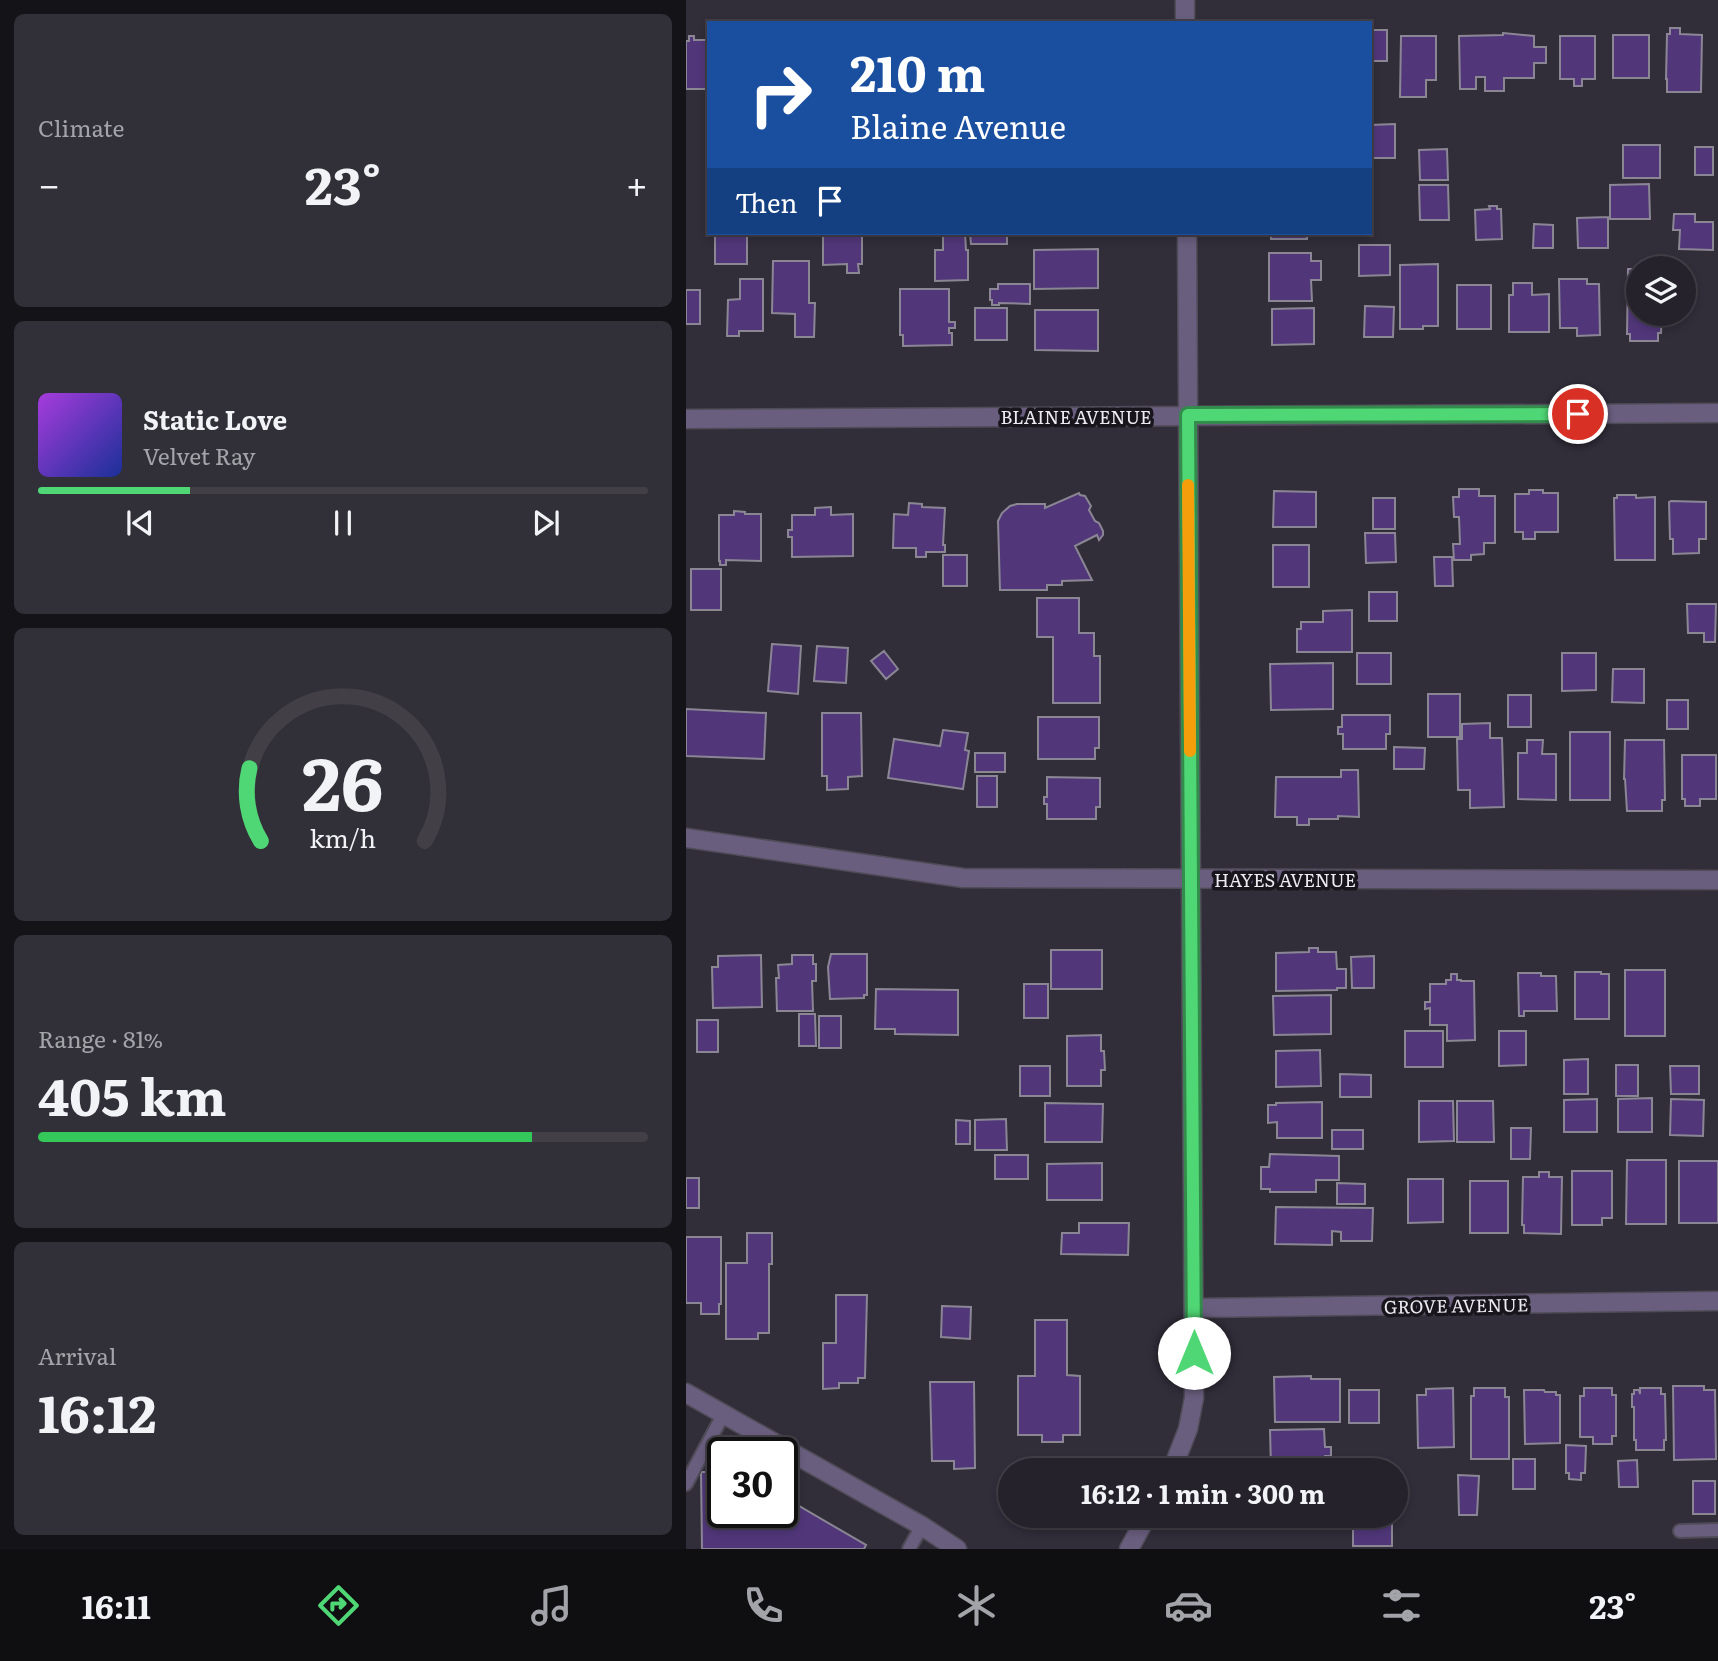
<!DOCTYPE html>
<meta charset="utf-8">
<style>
body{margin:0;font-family:Literata,serif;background:#312f37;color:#f1f3f6;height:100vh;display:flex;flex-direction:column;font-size:26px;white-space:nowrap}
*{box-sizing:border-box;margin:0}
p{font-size:23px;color:#a3a4a9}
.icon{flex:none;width:38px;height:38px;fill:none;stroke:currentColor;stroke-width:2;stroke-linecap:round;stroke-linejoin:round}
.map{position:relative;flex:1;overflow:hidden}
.panel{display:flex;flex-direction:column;gap:14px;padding:14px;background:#141318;width:686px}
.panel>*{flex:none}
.hud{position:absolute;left:21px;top:21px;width:665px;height:214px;border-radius:0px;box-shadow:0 4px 10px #0003,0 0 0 2px #423f47;background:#1a4fa0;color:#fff;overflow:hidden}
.fabs{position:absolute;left:940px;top:256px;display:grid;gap:14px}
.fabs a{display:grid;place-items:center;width:70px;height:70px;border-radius:50%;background:#25222b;box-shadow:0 4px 10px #0003,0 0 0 2px #423f47;font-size:35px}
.speed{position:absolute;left:21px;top:1437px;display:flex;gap:14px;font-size:35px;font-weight:700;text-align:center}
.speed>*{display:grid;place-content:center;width:91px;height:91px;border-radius:50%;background:#25222b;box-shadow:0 4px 10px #0003,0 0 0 2px #423f47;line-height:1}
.speed .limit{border:4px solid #111;border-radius:10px;background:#fff;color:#111}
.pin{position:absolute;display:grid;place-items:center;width:60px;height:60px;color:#fff;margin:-30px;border:4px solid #fff;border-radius:50%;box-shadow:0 2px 7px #0007}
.me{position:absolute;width:77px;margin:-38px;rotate:0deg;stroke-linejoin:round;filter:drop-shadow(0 0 5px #0008)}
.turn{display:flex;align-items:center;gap:24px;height:147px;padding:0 28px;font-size:32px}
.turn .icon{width:91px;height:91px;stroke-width:2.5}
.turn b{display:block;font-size:49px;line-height:60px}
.then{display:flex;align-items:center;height:66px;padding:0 28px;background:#0003;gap:14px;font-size:26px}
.big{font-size:52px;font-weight:700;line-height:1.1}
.panel .card{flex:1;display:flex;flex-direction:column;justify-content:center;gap:10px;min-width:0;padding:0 24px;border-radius:10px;background:#312f37}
.panel .dial{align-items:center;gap:0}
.dial svg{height:182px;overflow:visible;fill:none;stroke:#423f47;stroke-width:7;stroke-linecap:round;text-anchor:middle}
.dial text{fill:#f1f3f6;stroke:none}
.song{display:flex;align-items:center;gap:21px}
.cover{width:84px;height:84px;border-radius:10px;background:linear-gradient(135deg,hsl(280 70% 55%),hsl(230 70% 35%))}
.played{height:7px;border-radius:4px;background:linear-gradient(90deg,#4fd675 25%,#423f47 25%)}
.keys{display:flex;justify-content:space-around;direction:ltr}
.heat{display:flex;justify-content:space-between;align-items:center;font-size:38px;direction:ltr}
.charge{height:10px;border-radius:5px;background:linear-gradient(90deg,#34c759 81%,#423f47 0)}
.trip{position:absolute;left:312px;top:1458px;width:410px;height:70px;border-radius:35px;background:#25222b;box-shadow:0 4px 10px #0003,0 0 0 2px #423f47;font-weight:700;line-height:70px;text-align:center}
.tab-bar{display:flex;height:112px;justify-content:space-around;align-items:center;background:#0f0e11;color:#a3a4a9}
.tab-bar .icon{width:49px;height:49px}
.tab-bar .on{color:#4fd675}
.tab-bar b{font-size:32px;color:#f1f3f6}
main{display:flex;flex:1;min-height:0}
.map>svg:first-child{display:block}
.building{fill:#51377a;stroke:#8a8694;stroke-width:2}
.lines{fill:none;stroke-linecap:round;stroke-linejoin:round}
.service-casing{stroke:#4f4b57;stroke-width:16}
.minor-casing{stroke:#4f4b57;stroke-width:21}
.tertiary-casing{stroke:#4f4b57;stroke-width:21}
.service{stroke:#695e7e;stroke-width:12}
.minor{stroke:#695e7e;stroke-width:18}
.tertiary{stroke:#695e7e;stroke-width:18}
.route-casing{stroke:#338b4c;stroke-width:18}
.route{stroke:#4fd675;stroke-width:12}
.slow{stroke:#f59e0b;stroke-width:12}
.labels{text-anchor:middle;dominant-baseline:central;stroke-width:7;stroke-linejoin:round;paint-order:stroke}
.street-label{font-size:18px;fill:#eceaf2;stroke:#18161c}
</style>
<main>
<section class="panel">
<div class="card"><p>Climate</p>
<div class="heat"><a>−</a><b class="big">23°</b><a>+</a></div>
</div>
<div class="card">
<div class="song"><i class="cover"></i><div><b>Static Love</b><p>Velvet Ray</p></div></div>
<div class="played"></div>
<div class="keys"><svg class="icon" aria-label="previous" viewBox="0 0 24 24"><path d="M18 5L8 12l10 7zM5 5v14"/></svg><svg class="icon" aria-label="pause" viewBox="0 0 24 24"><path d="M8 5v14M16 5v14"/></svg><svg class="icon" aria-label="next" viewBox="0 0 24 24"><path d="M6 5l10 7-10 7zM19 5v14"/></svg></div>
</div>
<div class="card dial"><svg viewBox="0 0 100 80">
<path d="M14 69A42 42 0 1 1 86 69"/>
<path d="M14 69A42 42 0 0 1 9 37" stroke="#4fd675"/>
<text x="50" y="56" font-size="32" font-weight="700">26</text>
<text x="50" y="72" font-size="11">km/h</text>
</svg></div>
<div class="card"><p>Range · 81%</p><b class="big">405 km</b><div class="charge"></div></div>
<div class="card"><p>Arrival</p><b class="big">16:12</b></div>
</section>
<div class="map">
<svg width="1032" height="1549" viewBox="0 0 1032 1549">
<rect width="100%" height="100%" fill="#312d39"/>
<path class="building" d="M984,28H994V34L1016,35L1015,92H981V79H980L981,34H984Z
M684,30H701V61H684Z
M817,33L848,36V47H860V63H848V78H818V91H799V77H790V89H774L773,36L817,35Z
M927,35H963V78H927Z
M3,36H8V40H21V89H0V41H3Z
M715,36H750V80H740V97H714Z
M874,36H909V79H896V86H888V79H874Z
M709,124V158H684V125Z
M937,145H974V178H937Z
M1009,147H1027V175H1009Z
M761,149L762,180H734L733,150Z
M963,184L964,219H924V185Z
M733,185H762L763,220H734Z
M803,206H811V209H815L816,239L790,240L789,210L804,209Z
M988,214H1009V222H1027V250L993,249L994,230H987Z
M922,217V248H892L891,218Z
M848,224L867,225V248H847Z
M29,233H61V264H29Z
M137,233H176V264H172L173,273H161V264L137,265Z
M257,233H279L280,250H282V280L249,281V250H257Z
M284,233H321V244H285Z
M585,233H621V239H585Z
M673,245H704V275L673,276Z
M412,249V288L348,289V250Z
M583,253H625V261H635V280H625L626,301H583Z
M87,261H123V303H129L128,337H109V314L86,313Z
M752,264V326H737V329H714V265Z
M942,269H952V313H976L975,333H972V341H944V334H941Z
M54,279H77V331H53V336H41L42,300L54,299Z
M873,279H901V284H913L914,335L891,336V328H874Z
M827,283H846V295L863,294V332H823V295H827Z
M312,284H344V304L313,303V305H306V300H304V289H312Z
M771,285H805V329H771Z
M214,289H263V322H269V328H263V333H266V345L217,346V335H214Z
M0,290H14V324H0Z
M679,306L708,307L707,337H678Z
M289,308H321V340H289Z
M628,308V344L586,345V309Z
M349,310H412V351L349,350Z
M773,489H793V496H809V543H798V554L785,555V560H768L767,544H774L773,517H768L767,497H773Z
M843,490H857V493H872V532H849V539H837V532H829V494H843Z
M588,491L630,492V527H587Z
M393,493L394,495L399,496L405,506L403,510L409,521L413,523L417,531V535L413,540L411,535L389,546L406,580L376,581V585H361V590H314L312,521L316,513L324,506L331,504H359V508Z
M931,495H950V498L969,497V560H929L928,498H931Z
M687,498H709V529H687Z
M985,501L1020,502V539H1013V553L987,554V539H984L983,502Z
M223,503L236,504V507L259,508L257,545H259V552H240V557H230V548H207L208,514L222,515Z
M145,507V515L167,514V556L106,557V537H102V530H106V515H129V508Z
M48,511L59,512V514H75V561L40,560V565H34V561H33V515H48Z
M679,533H709L710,562L680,563Z
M587,545H623V587H587Z
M257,555H281V586H257Z
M748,557H766L767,586H749Z
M5,569H35V610H5Z
M683,592H711V621H683Z
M351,598H393V633H408V656H414V703H367V637H351Z
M1001,604H1030L1029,642H1018V633H1002Z
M666,610V652H611V629H615V622H637V611Z
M86,644L115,646L112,694L82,691Z
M131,646L162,648L160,683L128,681Z
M198,651L212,669L200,679L185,661Z
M671,653H705V684H671Z
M876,653H910V690L876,691Z
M647,663V709L585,710L584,664Z
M927,669H958V703L926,702Z
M742,694H774V737H742Z
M822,695H845V727H822Z
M981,700H1002V729H981Z
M0,709L80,713L78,759L0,756Z
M136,713H175L176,776L162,777V789L141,790V776H136Z
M656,715H704V734H700V749H657V734H652V727H656Z
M352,717H413V748H409V759H352Z
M804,723V738H816L818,807L784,808V790H772L771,739H776V724Z
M257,730L282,733L279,750L283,751L277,789L202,778L208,739L254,746Z
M884,732H924V800H884Z
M841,740H857L856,754H870V800L832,799V753H841Z
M939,740H978L979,800H976V811H941L939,779H938Z
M708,747L739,748L738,769H708Z
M289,753H319V772H289Z
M996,755H1030V799H1014V806H999V799H996Z
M655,770H672L673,817L652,816V819H623V825H611V817H589L590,777H655Z
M291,776H311V807H291Z
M361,777L414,778V807H410V819H361V804H358V797H361Z
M623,948H632V952H650L651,969H660V988H651V990L590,991V953L623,952Z
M365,950H416V989H365Z
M145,954H181V995H178V998L144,999L142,967Z
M75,955L76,1007L27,1008L26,967H32V956Z
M106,955H127V964H130V981H126L127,1011H91L90,978H93L92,965L106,964Z
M688,956V988H666L665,957Z
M939,970H979V1036H939Z
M889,972H915V974H923V1019H889Z
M832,973H855V976H870L871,1011H838V1016H833Z
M765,974H771V980H775V981H788L789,1040L761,1041V1025H744V1008L739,1009V1002H744V984H760V980H765Z
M338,984H362V1018H338Z
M190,989L272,990V1035L209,1034V1029H189Z
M645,995V1034L588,1035L587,996Z
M113,1014H129L130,1046H113Z
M133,1016H155V1048H133Z
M11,1020H32V1052H11Z
M719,1031H757V1067H719Z
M813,1031H840V1065L813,1066Z
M415,1035V1051H418L419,1070H415V1086H381V1036Z
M634,1050L635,1086L590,1087V1051Z
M902,1059V1094H878V1060Z
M930,1065H952V1096H930Z
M334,1066H364V1096H334Z
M984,1066H1013V1094H985Z
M654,1074L685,1075V1097H654Z
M966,1098V1132H932V1099Z
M911,1099V1132H878V1100Z
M985,1099L1018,1100L1017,1136L984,1135Z
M733,1101H767L768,1141L733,1142Z
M771,1101H807L808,1142H771Z
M636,1102V1138H591V1122L582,1123V1105H590V1103Z
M359,1103L417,1104L416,1142H359Z
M320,1119L321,1150H289V1120Z
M270,1120L284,1121V1144H270Z
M825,1128H845L844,1159H825Z
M646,1130H677V1149H646Z
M584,1154L653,1156V1180H630V1192H584V1189H575V1167H583Z
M309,1155H342V1179H309Z
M941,1160H980V1224H940Z
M993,1161H1032V1223H993Z
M416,1163V1200H361V1164Z
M886,1171H926V1218H916V1225H886Z
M853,1172H863V1177H876L875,1234L838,1233V1225H836L837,1177H853Z
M0,1178H13V1208H0Z
M722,1179H757V1222L722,1223Z
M784,1181H822V1233H784Z
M651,1183L679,1184V1204H651Z
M590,1207L687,1208L686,1241H655V1232L646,1231V1245L589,1244Z
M393,1223H443L442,1255L375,1254L376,1233H393Z
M61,1233H86V1264H83V1333H72V1339H40V1263H61Z
M0,1237H35V1304H33V1314H15V1303H0Z
M150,1295H181L179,1378H172V1383H153V1388L137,1389V1343H150Z
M256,1306L285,1307L284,1339L255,1337Z
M349,1320H381V1375L394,1376V1435H377V1442H356V1435H332V1376H349Z
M625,1376V1379H654V1422H589L588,1377Z
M244,1382H288L289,1468L268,1469V1461H246Z
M987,1386H1018V1390H1029L1030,1459L988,1460Z
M767,1388L768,1447L732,1448L731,1395H740V1389Z
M788,1388H819V1397H823V1459H785V1396H788Z
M898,1388H926V1395H930V1436H926V1444H907V1437H894V1396H898Z
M954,1388H975V1394H979L980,1440H978V1450H950V1440H948V1407H946V1394H948V1390H953L954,1394Z
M663,1390H693V1423H663Z
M838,1390H858L859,1392H870V1395H874V1443L839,1444Z
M638,1429L639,1447H645V1456H639V1468H585L584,1430Z
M880,1445L900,1446L899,1473H895V1480L883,1479V1473H880Z
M827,1459H849V1489H827Z
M650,1460H682V1470H650Z
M951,1460L952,1487H933L932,1461Z
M15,1472H37V1512H96V1496L180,1545L178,1549H16Z
M772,1475L793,1476L791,1515H773Z
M1007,1481H1029V1514H1007Z
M583,1516H646V1520L583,1517Z
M667,1523H706V1546H667Z"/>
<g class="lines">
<g class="service-casing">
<path id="service" d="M0,1484L37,1415
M994,1531L1032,1530
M223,1549L236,1526"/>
</g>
<g class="minor-casing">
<path id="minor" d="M499,0V23
M0,419L1032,413
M0,838L277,878L1032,880
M508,1308L1032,1301
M486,1470L502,1429L508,1398L501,233
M443,1549L461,1516"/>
</g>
<g class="tertiary-casing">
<path id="tertiary" d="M0,1393L236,1526L271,1549"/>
</g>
<use href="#service" class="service"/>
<use href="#minor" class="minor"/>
<use href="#tertiary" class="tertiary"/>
</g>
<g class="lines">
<g class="route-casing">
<path id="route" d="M508,1353L502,415L892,414"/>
</g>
<use href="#route" class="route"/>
<path class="slow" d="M502,485L504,751"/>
</g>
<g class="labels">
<g class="street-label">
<text x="390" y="416">BLAINE AVENUE</text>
<text x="599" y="879">HAYES AVENUE</text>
<text transform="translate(770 1305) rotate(-1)">GROVE AVENUE</text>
</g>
</g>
</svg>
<div class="fabs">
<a><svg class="icon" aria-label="layers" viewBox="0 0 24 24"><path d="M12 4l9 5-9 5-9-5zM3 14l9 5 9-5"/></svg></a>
</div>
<div class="speed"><div class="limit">30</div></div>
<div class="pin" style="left:892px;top:414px;background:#d93025"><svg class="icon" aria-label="arrive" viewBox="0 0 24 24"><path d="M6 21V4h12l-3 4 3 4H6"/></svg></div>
<svg class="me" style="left:508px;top:1353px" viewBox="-20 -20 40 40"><circle r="19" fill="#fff"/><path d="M0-13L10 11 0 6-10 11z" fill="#4fd675"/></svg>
<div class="trip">16:12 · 1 min · 300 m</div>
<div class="hud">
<div class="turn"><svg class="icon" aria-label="right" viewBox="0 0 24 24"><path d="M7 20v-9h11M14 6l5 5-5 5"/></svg><div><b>210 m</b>Blaine Avenue</div></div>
<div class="then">Then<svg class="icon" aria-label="arrive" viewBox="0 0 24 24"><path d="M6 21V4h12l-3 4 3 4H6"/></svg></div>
</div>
</div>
</main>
<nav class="tab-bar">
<b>16:11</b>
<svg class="icon on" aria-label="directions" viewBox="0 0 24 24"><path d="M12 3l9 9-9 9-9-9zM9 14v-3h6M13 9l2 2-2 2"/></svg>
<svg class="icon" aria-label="music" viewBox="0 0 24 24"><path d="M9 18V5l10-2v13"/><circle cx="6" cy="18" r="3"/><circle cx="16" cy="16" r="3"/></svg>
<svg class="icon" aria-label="phone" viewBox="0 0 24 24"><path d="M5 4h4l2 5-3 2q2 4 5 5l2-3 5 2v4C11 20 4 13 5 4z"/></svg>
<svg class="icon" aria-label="climate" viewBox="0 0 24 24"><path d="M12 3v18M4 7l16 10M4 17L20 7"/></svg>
<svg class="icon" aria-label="car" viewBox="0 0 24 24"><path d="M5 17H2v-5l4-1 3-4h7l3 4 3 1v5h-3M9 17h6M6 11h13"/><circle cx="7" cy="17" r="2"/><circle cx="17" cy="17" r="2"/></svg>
<svg class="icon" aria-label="filters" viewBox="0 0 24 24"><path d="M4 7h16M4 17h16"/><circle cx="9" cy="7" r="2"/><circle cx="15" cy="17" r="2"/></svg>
<b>23°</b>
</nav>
